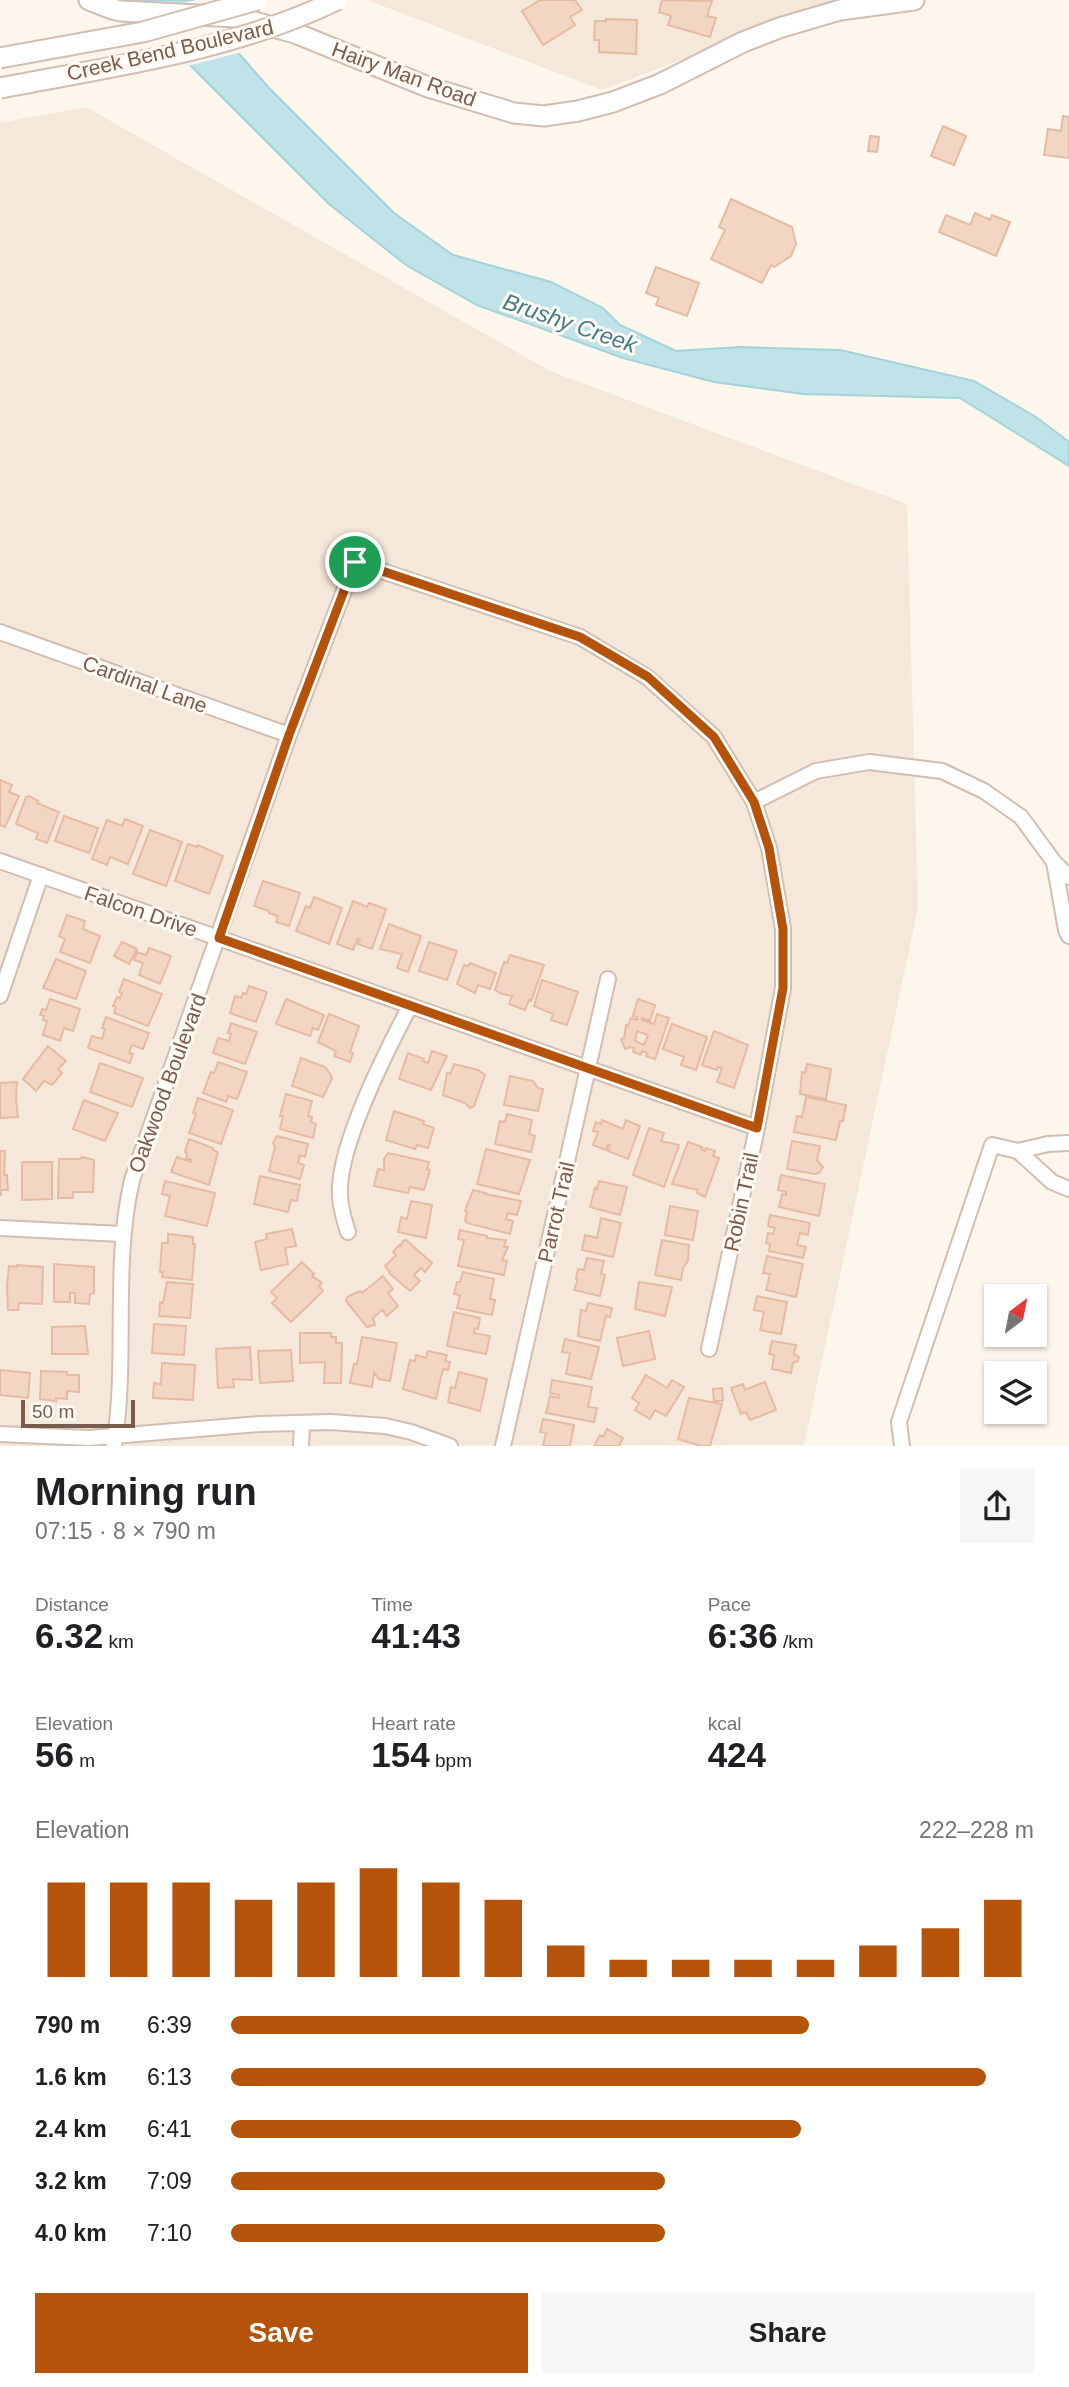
<!DOCTYPE html>
<meta charset="utf-8">
<style>
:root{--surface:#fff;--page:#f6f6f6;--text:#202124;--muted:#757577;--accent:#b45309}
body{margin:0;font-family:Helvetica,sans-serif;background:var(--page);color:var(--text);height:100vh;display:flex;flex-direction:column;font-size:26px;white-space:nowrap}
*{box-sizing:border-box;margin:0}
p{font-size:23px;color:var(--muted)}
.icon{flex:none;width:38px;height:38px;fill:none;stroke:currentColor;stroke-width:2;stroke-linecap:round;stroke-linejoin:round}
.map{position:relative;height:1446px;overflow:hidden}
.side{display:flex;flex-direction:column;background:var(--surface);flex:1}
.side>*{flex:none}
.needle{width:46px;rotate:32deg}
.fabs{position:absolute;left:984px;top:1284px;display:grid;gap:14px}
.fabs a{display:grid;place-items:center;width:63px;height:63px;border-radius:0px;background:var(--surface);box-shadow:0 2px 5px #0004;font-size:35px}
.scale{position:absolute;left:21px;bottom:18px;width:114px;box-sizing:border-box;padding-left:7px;border:4px solid #7a5c4d;border-top:0;font-size:19px;line-height:24px;white-space:nowrap;color:#7a5c4d;-webkit-text-stroke:5px #fffaf3;paint-order:stroke}
.pin{position:absolute;display:grid;place-items:center;width:60px;height:60px;color:#fff;margin:-30px;border:4px solid #fff;border-radius:50%;box-shadow:0 2px 7px #0007}
.round{display:grid;place-items:center;flex:none;width:74px;height:74px;border-radius:0px;background:var(--page)}
.headline{display:flex;align-items:center;justify-content:space-between;height:119px;padding:0 35px}
h1{font-size:38px;font-weight:700;line-height:52px}
.figures{display:grid;grid-template-columns:repeat(3,1fr);gap:10px;height:119px;padding:7px 35px}
.figures div{display:grid;align-content:center}
.figures b{font-size:35px;font-weight:700}
.figures small{font-size:19px;font-weight:400}
.figures p{font-size:19px}
.chart{height:196px;padding:14px 35px}
.chart p{display:flex;justify-content:space-between}
.chart svg{width:100%;height:126px;margin-top:7px;stroke:var(--accent);stroke-width:6}
.button{display:flex;gap:14px;margin-top:auto;padding:14px 35px}
.button a{flex:1;height:80px;border-radius:0px;background:var(--accent);color:#fff;font-size:28px;font-weight:700;line-height:80px;text-align:center}
.button a+a{background:var(--page);color:var(--text)}
ul{padding:0 35px;list-style:none;font-size:23px}
li{display:grid;grid-template-columns:112px 84px 1fr;align-items:center;height:52px}
li i{height:18px;border-radius:9px;background:var(--accent)}
.map>svg:first-child{display:block}
.residential{fill:#f5e8da}
.water{fill:#bfe3e8;stroke:#a5d3da;stroke-width:2}
.pier{fill:#fdf6ec}
.building{fill:#f3d5c3;stroke:#e6bba3;stroke-width:2;fill-rule:evenodd}
.lines{fill:none;stroke-linecap:round;stroke-linejoin:round}
.minor-casing{stroke:#d1beb0;stroke-width:18}
.tertiary-casing{stroke:#d1beb0;stroke-width:23}
.minor{stroke:#fff;stroke-width:14}
.tertiary{stroke:#fff;stroke-width:19}
.tertiary-bridge-casing{stroke:#d1beb0;stroke-width:23;stroke-linecap:butt}
.tertiary-bridge{stroke:#fff;stroke-width:19}
.route-casing{stroke:#fff;stroke-width:14}
.route{stroke:#b45309;stroke-width:9}
.labels{text-anchor:middle;dominant-baseline:central;stroke-width:6;stroke-linejoin:round;paint-order:stroke}
.street-label{font-size:21px;fill:#7a5c4d;stroke:#fffaf3}
.water-label{font-size:23px;font-style:italic;fill:#437c86;stroke:#fffaf3}
</style>
<div class="map">
<svg width="1069" height="1446" viewBox="0 0 1069 1446">
<rect width="100%" height="100%" fill="#fdf6ec"/>
<path class="residential" d="M367,0H837L602,90Z
M86,107L550,371L907,504L918,908L804,1445L0,1446V123Z"/>
<path class="water" d="M136,0H192L269,88L394,213L453,255L551,282L603,308L620,325L676,351L740,347L840,350L974,381L1036,417L1069,442V466L960,398L803,394L714,382L623,358L477,305L406,265L329,204L186,61Z"/>
<path class="pier" d="M197,0L242,52L187,66L142,12Z"/>
<path class="building" d="M540,0H575L582,10L570,17L575,25L543,45L522,11Z
M662,0L712,1L707,16L716,18L710,37L668,25L671,16L659,12Z
M606,19L637,20L636,54L599,52V40H594L595,21H606Z
M1063,116L1069,117V158L1044,155L1048,129L1061,131Z
M943,126L966,136L954,165L931,156Z
M870,136L879,137L877,152L868,151Z
M731,199L792,227L796,244L791,256L774,267L771,265L762,283L711,259L725,230L719,227Z
M975,213L990,220L992,215L1010,222L996,256L939,232L946,215L970,225Z
M656,267L699,283L687,316L656,305L659,298L646,293Z
M0,780L12,785L9,792L19,796L5,827L0,825Z
M29,796L38,801L37,803L59,812L47,843L36,839L38,833L16,824L26,797Z
M64,816L98,828L89,853L55,841Z
M125,819L143,826L128,864L110,857L107,865L92,859L107,820L122,826Z
M150,830L182,842L166,886L133,874Z
M188,844L197,847L198,845L223,856L209,894L175,881Z
M263,881L300,893L289,926L276,922L278,916L269,913V911L254,906Z
M314,897L342,908L329,944L296,931L306,906L310,908Z
M353,901L367,907L369,903L386,909L372,949L358,944L360,939L358,938L353,950L337,944Z
M67,915L85,921L83,929L100,936L90,963L60,952L65,939L59,936Z
M389,924L421,936L408,972L397,968L402,954L380,949Z
M122,942L137,949L129,964L114,956Z
M429,942L457,951L447,980L419,971Z
M149,948L171,956L160,984L139,975L143,963L134,960L137,952L146,955Z
M510,955L544,965L531,1001L529,1000L525,1010L509,1004L512,996L502,994L495,990L504,962L507,963Z
M56,959L86,971L76,999L43,988Z
M470,963L496,973L490,989L478,985L475,993L457,984L464,965L468,966Z
M124,979L162,994L148,1026L114,1013L116,1007L113,1006L117,997L120,998L122,993L119,992Z
M542,980L578,992L567,1025L551,1020L553,1014L534,1006Z
M249,986L267,992L256,1022L230,1013L235,996L241,998L243,993L246,994Z
M50,999L80,1009L73,1031L64,1028L60,1041L43,1035L47,1021L43,1020L44,1016L40,1015L42,1009L46,1010Z
M286,999L324,1015L318,1030L313,1028L310,1036L276,1024Z
M638,999L655,1005L650,1021L642,1018V1020L654,1024L657,1014L669,1018L655,1059L646,1056L647,1053L642,1051L641,1055L633,1052L634,1048L630,1047L625,1049L621,1039L624,1038L626,1025L628,1026L631,1018L637,1020V1017L633,1016ZM637,1031L648,1035L644,1045L635,1041Z
M329,1014L359,1026L350,1052L353,1053L350,1062L334,1056L336,1051L318,1042Z
M106,1017L149,1033L143,1049L132,1045L129,1053L133,1054L130,1063L88,1048L92,1036L102,1039L105,1029L102,1028Z
M231,1023L257,1032L245,1064L213,1053L218,1038L229,1041L231,1034L228,1033Z
M672,1024L707,1037L696,1070L681,1065L684,1057L663,1049Z
M714,1031L748,1045L734,1088L717,1082L722,1068L718,1067L717,1070L702,1065Z
M48,1046L66,1061L58,1069L62,1073L52,1085L44,1081L36,1091L23,1079Z
M432,1051L447,1056L431,1090L399,1079L408,1053L424,1059L423,1061L428,1063Z
M301,1058L325,1067L331,1075L332,1079L323,1097L292,1086Z
M218,1062L247,1072L237,1099L228,1096L226,1102L203,1093L211,1072L214,1073Z
M100,1063L143,1078L132,1107L90,1092Z
M454,1064L478,1070L485,1075L474,1106L470,1108L465,1103L443,1095L447,1073L450,1074Z
M807,1064L831,1069L826,1099L800,1094L802,1072L805,1073Z
M510,1076L533,1081L538,1088L543,1089L538,1111L504,1105Z
M17,1082L16,1100L18,1117L0,1118V1083Z
M286,1094L312,1101L308,1116L312,1117L311,1122L316,1124L313,1138L280,1129L283,1116H280Z
M806,1097L846,1105L843,1121H840L836,1140L794,1132L797,1116L802,1117Z
M198,1098L233,1110L221,1144L189,1133L196,1114L193,1113Z
M84,1100L118,1113L105,1141L73,1129Z
M394,1111L424,1121L423,1124L434,1128L428,1148L417,1145L415,1149L386,1140Z
M507,1114L532,1120L529,1134L535,1136L531,1152L495,1144L500,1121L505,1122Z
M602,1120L623,1129L626,1120L640,1126L628,1159L608,1151L610,1145L608,1144L606,1150L593,1145L598,1132L593,1131L596,1122L601,1124Z
M649,1128L664,1133L661,1141L679,1145L664,1187L633,1175Z
M277,1136L308,1144L305,1157L300,1155L298,1163L304,1165L300,1179L269,1171L275,1147L273,1143Z
M189,1139L213,1148V1150L218,1152L209,1185L171,1172L177,1157L191,1162L192,1160L186,1158L187,1153L185,1152Z
M792,1141L820,1146L817,1160L823,1167L819,1173L815,1174L787,1169Z
M688,1142L702,1147L701,1149L705,1151L706,1148L715,1151L713,1156L719,1158L705,1197L697,1193L698,1190L672,1184Z
M486,1149L530,1160L519,1194L477,1184Z
M0,1151H5L4,1175H7L8,1190H1V1195H0Z
M388,1153L429,1162L427,1169L430,1170L424,1190L410,1187L408,1193L374,1186L378,1169L384,1170V1159Z
M82,1157L94,1160L93,1192H73V1198H58L59,1159H80Z
M22,1162H52V1199L22,1200Z
M781,1175L825,1184L819,1216L779,1207L782,1194L786,1195V1192L778,1190Z
M260,1176L300,1185L297,1201L291,1200L288,1212L254,1204Z
M165,1181L215,1193L207,1226L165,1216L170,1196L162,1194Z
M599,1181L627,1187L620,1215L590,1207L595,1188L597,1189Z
M473,1190L486,1193L485,1194L521,1201L517,1215L508,1213L506,1219L513,1221L510,1234L467,1223L465,1220L467,1212L465,1211Z
M411,1201L432,1205L426,1238L398,1232L401,1217L407,1219Z
M670,1206L698,1211L693,1240L665,1235Z
M770,1215L810,1223L808,1235L800,1233L797,1245L806,1247L803,1258L769,1251L770,1244L766,1243L768,1233L773,1234L775,1228L768,1226Z
M601,1218L621,1223L613,1257L582,1250L585,1235L597,1238Z
M292,1229L296,1246L285,1248L288,1264L261,1270L255,1242L267,1239L266,1234Z
M460,1230L487,1236V1238L506,1240L504,1247H508L502,1260L507,1261L504,1275L458,1266L464,1240L458,1239Z
M168,1234L193,1237V1244H195L192,1280L162,1277L163,1272H160L162,1243H168Z
M406,1240L432,1263L425,1272L421,1268L414,1275L420,1281L410,1291L389,1273L390,1272L385,1266L396,1255L393,1252L399,1245L400,1247L403,1241Z
M662,1240L689,1245L688,1261L683,1268L681,1280L655,1275Z
M767,1256L803,1264L796,1297L766,1290L770,1274L763,1273Z
M587,1258L604,1261L601,1274L605,1275L600,1296L574,1290L578,1279H576L578,1269L584,1270Z
M302,1262L314,1274L312,1276L322,1283L319,1286L323,1291L291,1322L272,1303L277,1298L271,1292Z
M54,1264L94,1267V1293L90,1294L89,1304L75,1303V1293H70V1302H54Z
M17,1265L43,1267L42,1304L19,1303L18,1310H8L7,1286L9,1266L17,1267Z
M463,1272L494,1279L490,1299L495,1300L492,1315L457,1308L460,1295L454,1294L457,1282H460Z
M383,1276L393,1289L388,1293L398,1306L387,1316L382,1310L373,1318L375,1325L367,1327L346,1301L347,1297L360,1291L362,1293Z
M167,1282L193,1284L190,1318L159,1316L160,1302L163,1303Z
M639,1282L672,1287L665,1316L635,1309Z
M757,1296L787,1302L781,1334L760,1330L764,1312L754,1310Z
M588,1303L612,1308L610,1317L606,1316L600,1341L578,1336L581,1310L586,1311Z
M454,1312L480,1318L478,1329L475,1328L474,1333L490,1336L486,1354L447,1346Z
M154,1324L186,1326L184,1355L152,1353Z
M85,1326L88,1354H52V1327Z
M649,1331L655,1359L623,1366L617,1338Z
M300,1333H331V1337H336V1343H342L341,1383H324L325,1362L300,1363Z
M362,1337L397,1343L390,1381L379,1379L374,1373L372,1387L350,1383L354,1364H357Z
M565,1339L599,1347L591,1379L566,1374L570,1353L562,1352Z
M772,1341L796,1345L794,1354L799,1357L798,1361L793,1363L791,1373L772,1369L774,1355L769,1354Z
M250,1347L252,1380L233,1379L234,1387L218,1388L216,1349Z
M291,1350L293,1381L260,1383L258,1351Z
M428,1351L447,1355L445,1361L450,1362L448,1370L443,1369L436,1399L403,1389L410,1360L415,1361L416,1355L426,1358Z
M162,1363L195,1365L193,1400L153,1398L154,1383L161,1384Z
M0,1370L30,1373L28,1398L0,1395Z
M41,1371L67,1372V1375H79V1392L67,1391V1399L56,1398V1401L40,1399Z
M459,1372L487,1379L480,1411L448,1402L451,1387L455,1388Z
M646,1375L667,1388L672,1380L684,1387L666,1416L655,1410L650,1419L635,1410L639,1403L632,1398Z
M552,1380L592,1387L588,1407L597,1408L594,1422L546,1413L550,1396L559,1398V1395L550,1393Z
M765,1382L776,1410L750,1420L746,1412L741,1414L731,1388L743,1384L745,1390Z
M722,1388L723,1401H714L713,1389Z
M689,1398L722,1404L710,1446H701L678,1439Z
M543,1419L574,1425L570,1446H543L546,1433L540,1432Z
M607,1429L623,1438L619,1446H594L600,1435L603,1437Z"/>
<g class="lines">
<g class="minor-casing">
<path id="minor" d="M0,632L289,735
M754,802L816,771L869,762L942,771L984,791L1021,817L1054,862L1069,877
M0,861L757,1128
M1054,862L1066,930L1069,936
M0,996L41,875
M1069,1143L1048,1144L1018,1151L1052,1182L1069,1189
M0,1228L122,1234
M348,1232C344,1219 340,1208 340,1195C337,1147 387,1050 410,1006
M0,1434L89,1438L260,1424L331,1422L385,1426L411,1432L450,1446
M114,1446C128,1358 112,1267 132,1180L289,735L355,562L580,637L647,677L714,737L754,802L769,848L783,929V988L757,1128L709,1349
M301,1446L302,1423
M503,1446L608,979
M902,1446L899,1422L992,1145L1018,1151"/>
</g>
<g class="tertiary-casing">
<path id="tertiary" d="M89,0L112,9L121,11L236,17L295,33L428,87L514,113L544,116L578,111L613,102L660,84L743,42L779,28L840,10L914,0"/>
</g>
<use href="#minor" class="minor"/>
<use href="#tertiary" class="tertiary"/>
<g class="tertiary-bridge-casing">
<path id="tertiary-bridge" d="M0,58L143,32L257,0
M0,88C114,66 232,51 337,0"/>
</g>
<use href="#tertiary-bridge" class="tertiary-bridge"/>
</g>
<g class="lines">
<g class="route-casing">
<path id="route" d="M355,562L580,637L648,677L714,737L754,802L769,848L783,929V988L757,1128L219,938L289,735Z"/>
</g>
<use href="#route" class="route"/>
</g>
<g class="labels">
<g class="street-label">
<text transform="translate(170 50) rotate(-13)">Creek Bend Boulevard</text>
<text transform="translate(404 74) rotate(20)">Hairy Man Road</text>
<text transform="translate(145 684) rotate(20)">Cardinal Lane</text>
<text transform="translate(141 911) rotate(19)">Falcon Drive</text>
<text transform="translate(167 1083) rotate(-70)">Oakwood Boulevard</text>
<text transform="translate(741 1202) rotate(-78)">Robin Trail</text>
<text transform="translate(556 1212) rotate(-77)">Parrot Trail</text>
</g>
<g class="water-label">
<text transform="translate(570 323) rotate(19)">Brushy Creek</text>
</g>
</g>
</svg>
<div class="fabs">
<a><svg class="needle" viewBox="-14 -14 28 28"><path d="M0-13l5 13h-10z" fill="#e53935"/><path d="M0 13l5-13h-10z" fill="#757577"/></svg></a>
<a><svg class="icon" aria-label="layers" viewBox="0 0 24 24"><path d="M12 4l9 5-9 5-9-5zM3 14l9 5 9-5"/></svg></a>
</div>
<div class="scale">50 m</div>
<div class="pin" style="left:355px;top:562px;background:#1e9e55"><svg class="icon" aria-label="arrive" viewBox="0 0 24 24"><path d="M6 21V4h12l-3 4 3 4H6"/></svg></div>
</div>
<section class="side">
<div class="headline"><div><h1>Morning run</h1><p>07:15 · 8 × 790 m</p></div><a class="round"><svg class="icon" aria-label="share" viewBox="0 0 24 24"><path d="M12 15V3M7 8l5-5 5 5M5 13v7h14v-7"/></svg></a></div>
<div class="figures">
<div><p>Distance</p><b>6.32<small> km</small></b></div>
<div><p>Time</p><b>41:43</b></div>
<div><p>Pace</p><b>6:36<small> /km</small></b></div>
</div>
<div class="figures">
<div><p>Elevation</p><b>56<small> m</small></b></div>
<div><p>Heart rate</p><b>154<small> bpm</small></b></div>
<div><p>kcal</p><b>424</b></div>
</div>
<div class="chart"><p><span>Elevation</span>222–228 m</p>
<svg viewBox="0 0 160 44" preserveAspectRatio="none"><path d="M5 44V11M15 44V11M25 44V11M35 44V17M45 44V11M55 44V6M65 44V11M75 44V17M85 44V33M95 44V38M105 44V38M115 44V38M125 44V38M135 44V33M145 44V27M155 44V17"/></svg>
</div>
<ul>
<li><b>790 m</b>6:39<i style="width:72%"></i></li>
<li><b>1.6 km</b>6:13<i style="width:94%"></i></li>
<li><b>2.4 km</b>6:41<i style="width:71%"></i></li>
<li><b>3.2 km</b>7:09<i style="width:54%"></i></li>
<li><b>4.0 km</b>7:10<i style="width:54%"></i></li>
</ul>
<div class="button"><a>Save</a><a>Share</a></div>
</section>
